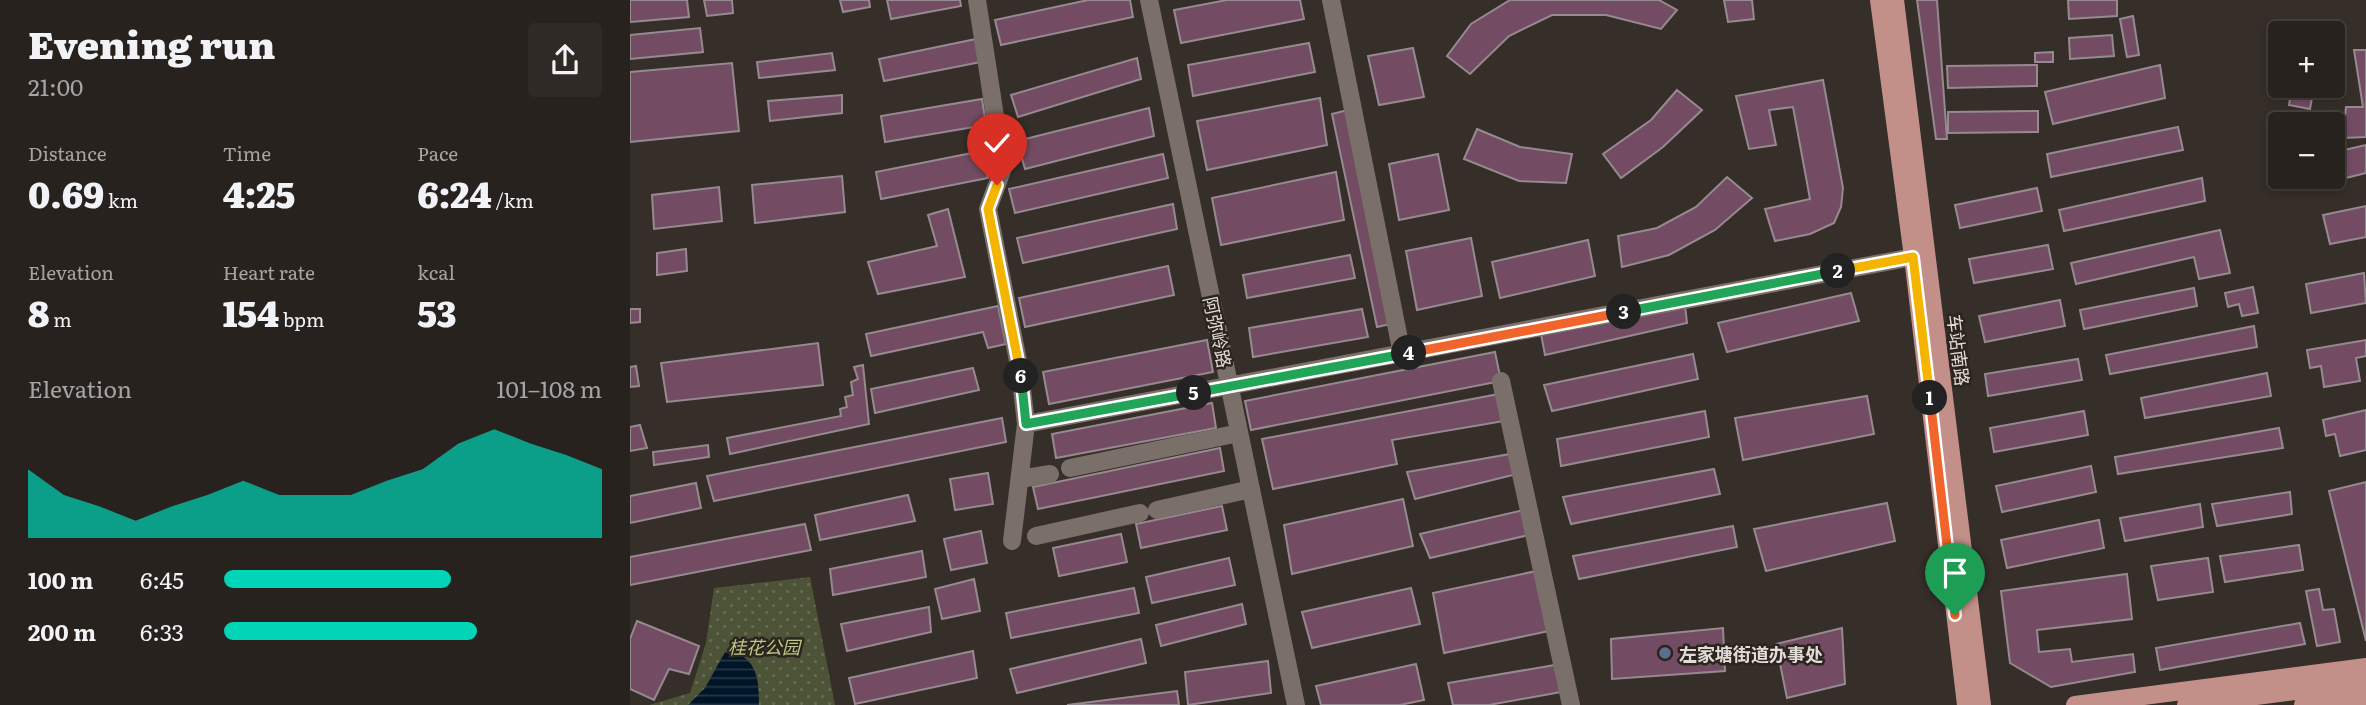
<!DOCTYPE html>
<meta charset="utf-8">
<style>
:root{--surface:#28221e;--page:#302a27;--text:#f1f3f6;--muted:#a5a4a4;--line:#443f3c;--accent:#00d5b7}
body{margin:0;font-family:Literata,"Noto Sans SC",serif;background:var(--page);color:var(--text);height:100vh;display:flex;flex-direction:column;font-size:26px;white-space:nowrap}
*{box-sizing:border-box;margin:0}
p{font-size:23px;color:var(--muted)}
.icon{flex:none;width:38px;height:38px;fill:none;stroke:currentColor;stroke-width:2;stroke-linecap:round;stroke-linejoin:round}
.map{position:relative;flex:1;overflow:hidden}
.details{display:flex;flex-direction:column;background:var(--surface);width:630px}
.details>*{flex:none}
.tools{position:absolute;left:1638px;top:21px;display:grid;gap:14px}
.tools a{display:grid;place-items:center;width:77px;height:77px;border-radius:7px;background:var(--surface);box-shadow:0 4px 10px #0003,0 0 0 2px var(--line);font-size:35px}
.pin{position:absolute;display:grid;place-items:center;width:60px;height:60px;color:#fff;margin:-72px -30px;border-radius:50% 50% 50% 0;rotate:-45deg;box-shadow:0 0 7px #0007}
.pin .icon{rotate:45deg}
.km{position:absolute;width:35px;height:35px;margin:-18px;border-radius:50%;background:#222;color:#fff;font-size:19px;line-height:35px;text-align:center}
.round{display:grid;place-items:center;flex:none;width:74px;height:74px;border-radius:7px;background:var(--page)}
.headline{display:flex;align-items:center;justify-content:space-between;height:119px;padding:0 28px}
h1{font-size:38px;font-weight:800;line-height:52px}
.metrics{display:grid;grid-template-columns:repeat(3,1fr);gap:10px;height:119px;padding:7px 28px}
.metrics div{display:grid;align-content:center}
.metrics b{font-size:35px;font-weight:800}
.metrics small{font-size:19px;font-weight:400}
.metrics p{font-size:19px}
.chart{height:196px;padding:14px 28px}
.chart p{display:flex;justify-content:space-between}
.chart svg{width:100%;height:126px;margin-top:7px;fill:var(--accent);opacity:.7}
ul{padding:0 28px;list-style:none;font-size:23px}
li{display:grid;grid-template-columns:112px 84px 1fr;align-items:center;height:52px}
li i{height:18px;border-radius:9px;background:var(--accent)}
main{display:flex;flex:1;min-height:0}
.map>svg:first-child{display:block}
.park{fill:url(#park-dots)}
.water{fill:url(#water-rules)}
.building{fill:#734c63;stroke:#958a90;stroke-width:2}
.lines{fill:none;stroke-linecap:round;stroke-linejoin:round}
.street{stroke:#7a7069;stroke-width:18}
.primary{stroke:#c38f89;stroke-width:18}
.split-1-casing{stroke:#fff;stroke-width:14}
.split-2-casing{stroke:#fff;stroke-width:14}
.split-3-casing{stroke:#fff;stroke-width:14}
.split-4-casing{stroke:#fff;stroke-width:14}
.split-5-casing{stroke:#fff;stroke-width:14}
.split-6-casing{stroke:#fff;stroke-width:14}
.split-7-casing{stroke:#fff;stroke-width:14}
.split-1{stroke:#f0652b;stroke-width:9}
.split-2{stroke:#f5b400;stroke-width:9}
.split-3{stroke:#22a559;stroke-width:9}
.split-4{stroke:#f0652b;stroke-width:9}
.split-5{stroke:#22a559;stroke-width:9}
.split-6{stroke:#22a559;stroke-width:9}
.split-7{stroke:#f5b400;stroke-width:9}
.service-dot{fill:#5c6f8a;stroke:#2c241e;stroke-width:2.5}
.labels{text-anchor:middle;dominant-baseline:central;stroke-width:5;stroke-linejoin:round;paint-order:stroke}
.street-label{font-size:18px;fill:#e2dcd8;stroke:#2c241e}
.park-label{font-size:18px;font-style:italic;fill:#bac985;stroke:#2c241e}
.poi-label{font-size:18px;font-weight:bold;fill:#e2dcd8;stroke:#2c241e;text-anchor:start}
</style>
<main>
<section class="details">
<div class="headline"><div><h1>Evening run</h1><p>21:00</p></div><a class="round"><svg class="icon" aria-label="share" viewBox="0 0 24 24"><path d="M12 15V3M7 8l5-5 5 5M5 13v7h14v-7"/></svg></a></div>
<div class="metrics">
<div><p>Distance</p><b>0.69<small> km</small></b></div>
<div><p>Time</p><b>4:25</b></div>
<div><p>Pace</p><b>6:24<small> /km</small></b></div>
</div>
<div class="metrics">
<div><p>Elevation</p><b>8<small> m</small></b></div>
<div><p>Heart rate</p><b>154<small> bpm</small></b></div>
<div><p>kcal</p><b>53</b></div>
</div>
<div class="chart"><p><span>Elevation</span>101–108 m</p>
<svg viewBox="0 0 160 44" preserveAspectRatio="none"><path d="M0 44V20L10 29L20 33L30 38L40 33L50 29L60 24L70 29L80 29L90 29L100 24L110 20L120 11L130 6L140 11L150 15L160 20V44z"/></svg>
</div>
<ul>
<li><b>100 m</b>6:45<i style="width:60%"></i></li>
<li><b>200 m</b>6:33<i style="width:67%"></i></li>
</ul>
</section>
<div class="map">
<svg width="1736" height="705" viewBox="0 0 1736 705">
<defs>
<pattern id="park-dots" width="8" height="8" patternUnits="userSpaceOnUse" patternTransform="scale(1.75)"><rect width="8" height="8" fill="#4d5336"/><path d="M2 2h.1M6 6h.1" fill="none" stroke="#666b52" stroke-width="1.8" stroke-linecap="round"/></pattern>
<pattern id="water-rules" width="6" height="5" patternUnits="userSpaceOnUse" patternTransform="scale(1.75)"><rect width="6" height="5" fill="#011529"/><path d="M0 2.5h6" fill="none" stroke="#263647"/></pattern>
</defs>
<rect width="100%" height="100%" fill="#362e28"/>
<path class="park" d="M180,577L205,705H19L60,693L76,643L84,588Z"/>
<path class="water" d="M95,652C127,654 129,678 129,705H58L75,688Z"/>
<path class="building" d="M0,0H57L59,17L0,22Z
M74,0H102L103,13L77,16Z
M210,0H239L240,7L213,12Z
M257,0H330L331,6L261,19Z
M458,0H500L503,17L371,45L365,20Z
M597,0H670L674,19L551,43L544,10Z
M880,0H1029L1047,10L1031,29L976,15H922L879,36L840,74L817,56L841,24Z
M1094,0H1122L1124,19L1098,22Z
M1287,0H1307L1317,139H1306Z
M1438,0H1487V16L1439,19Z
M1503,16L1509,55L1497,57L1490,19Z
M70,28L73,52L0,59V35Z
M1482,35L1484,56L1440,59L1439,38Z
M346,39L351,62L254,81L249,59Z
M679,43L685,72L563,96L558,65Z
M783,48L794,97L749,105L738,56Z
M1724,50H1736V137L1713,138L1716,107H1733Z
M1423,52V62H1405V53Z
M202,53L205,70L129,78L127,62Z
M507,58L511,79L388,117L381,95Z
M102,63L109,131L0,142V72Z
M1407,65V86L1318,88L1317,66Z
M1530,65L1535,98L1423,124L1415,92Z
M1193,80L1213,188L1211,207L1204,223L1180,234L1145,241L1135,209L1180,199L1163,107L1139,110L1146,145L1119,149L1106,96Z
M1662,86H1684L1680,109L1659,105Z
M1047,90L1072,110L1033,147L991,178L973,154L1021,120Z
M212,95V113L140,121L138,101Z
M690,98L697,145L577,170L567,121Z
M352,99L356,125L255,142L251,116Z
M519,108L524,136L395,169L387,141Z
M718,110L765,323L747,327L702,114Z
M1408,111V132L1318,133V112Z
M1548,127L1553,150L1421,177L1417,154Z
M847,129L890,147L942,154L936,183L889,181L834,159Z
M1736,145V173L1716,178L1710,151Z
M352,151L358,178L251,199L246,172Z
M533,154L538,178L385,213L379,189Z
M808,154L819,210L769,220L759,164Z
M706,172L714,220L591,245L582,198Z
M212,176L215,212L125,223L122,185Z
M1097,177L1122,198L1085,230L1039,255L992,267L988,236L1027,228L1066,207Z
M1572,178L1575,201L1434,231L1429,210Z
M89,187L92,221L24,229L22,195Z
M1407,188L1412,211L1330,228L1325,205Z
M543,204L547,229L393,263L387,238Z
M1736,206V237L1700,244L1693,215Z
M318,209L335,277L248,294L238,262L307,246L298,215Z
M1590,230L1600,273L1569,279L1564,257L1446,284L1441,263Z
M841,238L852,296L787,310L776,251Z
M958,240L965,276L870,298L862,262Z
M1418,245L1423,269L1344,283L1339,259Z
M56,249L57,271L27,275V253Z
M720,255L725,278L617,298L613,275Z
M538,266L544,295L395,327L389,298Z
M1734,273L1736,303L1681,313L1676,284Z
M1623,287L1628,313L1612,316L1609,304L1598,307L1595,293Z
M1564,288L1567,306L1454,329L1450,310Z
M1221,293L1229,321L1097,352L1088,323Z
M1430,300L1435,326L1355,342L1349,316Z
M1055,305L1057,323L915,355L911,334Z
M368,306L376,344L358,348L353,332L241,356L236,334Z
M0,309H10V322L0,323Z
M732,309L738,337L623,357L619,328Z
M1624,326L1627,347L1480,374L1476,355Z
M577,340L583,372L419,404L413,372Z
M1736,340V356L1726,358L1730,381L1694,387L1691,366L1680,368L1677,350Z
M188,343L193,385L37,402L31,363Z
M865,352L871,381L621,430L615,401Z
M1063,354L1068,379L922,411L914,385Z
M1448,359L1452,380L1358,396L1355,374Z
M233,365L239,424L100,454L97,438L211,416L210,409L217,407L215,397L223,395L221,382L228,379L224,367Z
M6,366L9,386L0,387V367Z
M343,368L349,390L245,413L241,389Z
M1637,373L1641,396L1515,418L1511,398Z
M874,393L880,420L762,440L767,464L643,489L632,439Z
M1237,396L1244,434L1113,460L1105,418Z
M582,403L586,428L426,458L422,434Z
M1736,410V450L1710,456L1705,434L1696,436L1693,420Z
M1075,411L1079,437L931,466L927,439Z
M1454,411L1458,435L1364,452L1360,428Z
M372,418L376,442L84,501L77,476Z
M10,425L17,448L0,451V427Z
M1649,428L1653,448L1488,474L1485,457Z
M78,445L79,457L24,465L23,452Z
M590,448L594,471L408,509L403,487Z
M886,453L891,473L785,499L777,472Z
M1461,466L1466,492L1372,512L1366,486Z
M1084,469L1090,494L941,524L933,497Z
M358,473L363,504L325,510L320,479Z
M1736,482V641L1699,491Z
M66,483L71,508L0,523V496Z
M1660,492L1662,514L1587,526L1582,504Z
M278,495L285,521L190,540L185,515Z
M773,499L783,546L662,574L654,525Z
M1257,503L1265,541L1136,571L1124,529Z
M1570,504L1573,527L1495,541L1490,518Z
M592,506L597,530L511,548L506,524Z
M898,509L903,534L800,558L790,534Z
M1469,520L1474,548L1377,568L1371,540Z
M175,524L181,550L0,585V557Z
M1103,526L1107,547L949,579L943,556Z
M351,531L357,563L321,570L314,539Z
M491,534L497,562L429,576L423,548Z
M1669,545L1673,570L1595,582L1590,556Z
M292,551L296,577L203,595L200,569Z
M599,558L605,585L522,603L516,577Z
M1578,558L1583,592L1528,600L1521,566Z
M911,570L924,630L814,653L803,593Z
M1497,574L1502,619L1407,630L1409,652L1440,649L1442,662L1503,654L1505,672L1421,687L1380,663L1371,591Z
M344,579L350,611L312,619L305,589Z
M504,588L509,613L381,638L376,613Z
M781,588L790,624L682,648L672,612Z
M1689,589L1693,610L1704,609L1710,642L1687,646L1676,591Z
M612,604L616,624L531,646L526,625Z
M299,607L301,632L217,651L211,624Z
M7,621L69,646L59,674L39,669L24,700L0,689V639Z
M1670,623L1675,644L1530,670L1526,648Z
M1093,628L1095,671L982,679L981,639Z
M1212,628L1215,684L1157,698L1146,644Z
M511,639L516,663L387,693L380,669Z
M343,651L347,678L225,704L219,678Z
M638,661L641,693L558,705L555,672Z
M786,664L794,700L770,705H691L686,686Z
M931,664L937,691L859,705H823L818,683Z
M547,691L549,705H437Z"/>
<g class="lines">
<path class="street" d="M347,0L373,168L358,209L390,371L396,424L382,541
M519,0L666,705
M701,0L772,354
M871,381L941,705
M396,424L1283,257
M440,468L609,433
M390,479L420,474
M527,510L621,489
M406,536L510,513"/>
<path class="primary" d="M1249,0L1283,257L1336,705
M1265,0L1352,705
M1445,705L1736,667
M1556,705L1736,682
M1673,705L1736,696"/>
</g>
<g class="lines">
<g class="split-1-casing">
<path id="split-1" d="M1300,398L1325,615"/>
</g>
<g class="split-2-casing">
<path id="split-2" d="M1208,271L1283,257L1300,398"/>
</g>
<g class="split-3-casing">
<path id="split-3" d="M994,312L1208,271"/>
</g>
<g class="split-4-casing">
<path id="split-4" d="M779,353L994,312"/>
</g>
<g class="split-5-casing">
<path id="split-5" d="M564,393L779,353"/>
</g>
<g class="split-6-casing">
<path id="split-6" d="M391,376L396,424L564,393"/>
</g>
<g class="split-7-casing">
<path id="split-7" d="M367,185L358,209L391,376"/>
</g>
<use href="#split-1" class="split-1"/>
<use href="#split-2" class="split-2"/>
<use href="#split-3" class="split-3"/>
<use href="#split-4" class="split-4"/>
<use href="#split-5" class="split-5"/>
<use href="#split-6" class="split-6"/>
<use href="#split-7" class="split-7"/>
</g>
<circle class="service-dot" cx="1035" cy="653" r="7"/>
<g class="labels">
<g class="street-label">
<text transform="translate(588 332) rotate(78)">阿弥岭路</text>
<text transform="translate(1329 350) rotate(83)">车站南路</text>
</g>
<g class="park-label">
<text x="134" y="646">桂花公园</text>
</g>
<g class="poi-label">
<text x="1049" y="653">左家塘街道办事处</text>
</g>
</g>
</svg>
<div class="tools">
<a>+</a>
<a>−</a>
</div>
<div class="pin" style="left:1325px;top:615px;background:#1e9e55"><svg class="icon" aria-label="arrive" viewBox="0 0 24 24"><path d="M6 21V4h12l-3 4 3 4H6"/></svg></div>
<div class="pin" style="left:367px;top:185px;background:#d93025"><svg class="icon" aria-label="check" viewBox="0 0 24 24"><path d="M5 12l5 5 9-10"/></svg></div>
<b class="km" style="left:1300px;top:398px">1</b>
<b class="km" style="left:1208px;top:271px">2</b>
<b class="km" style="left:994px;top:312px">3</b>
<b class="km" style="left:779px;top:353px">4</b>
<b class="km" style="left:564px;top:393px">5</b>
<b class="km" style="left:391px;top:376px">6</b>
</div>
</main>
